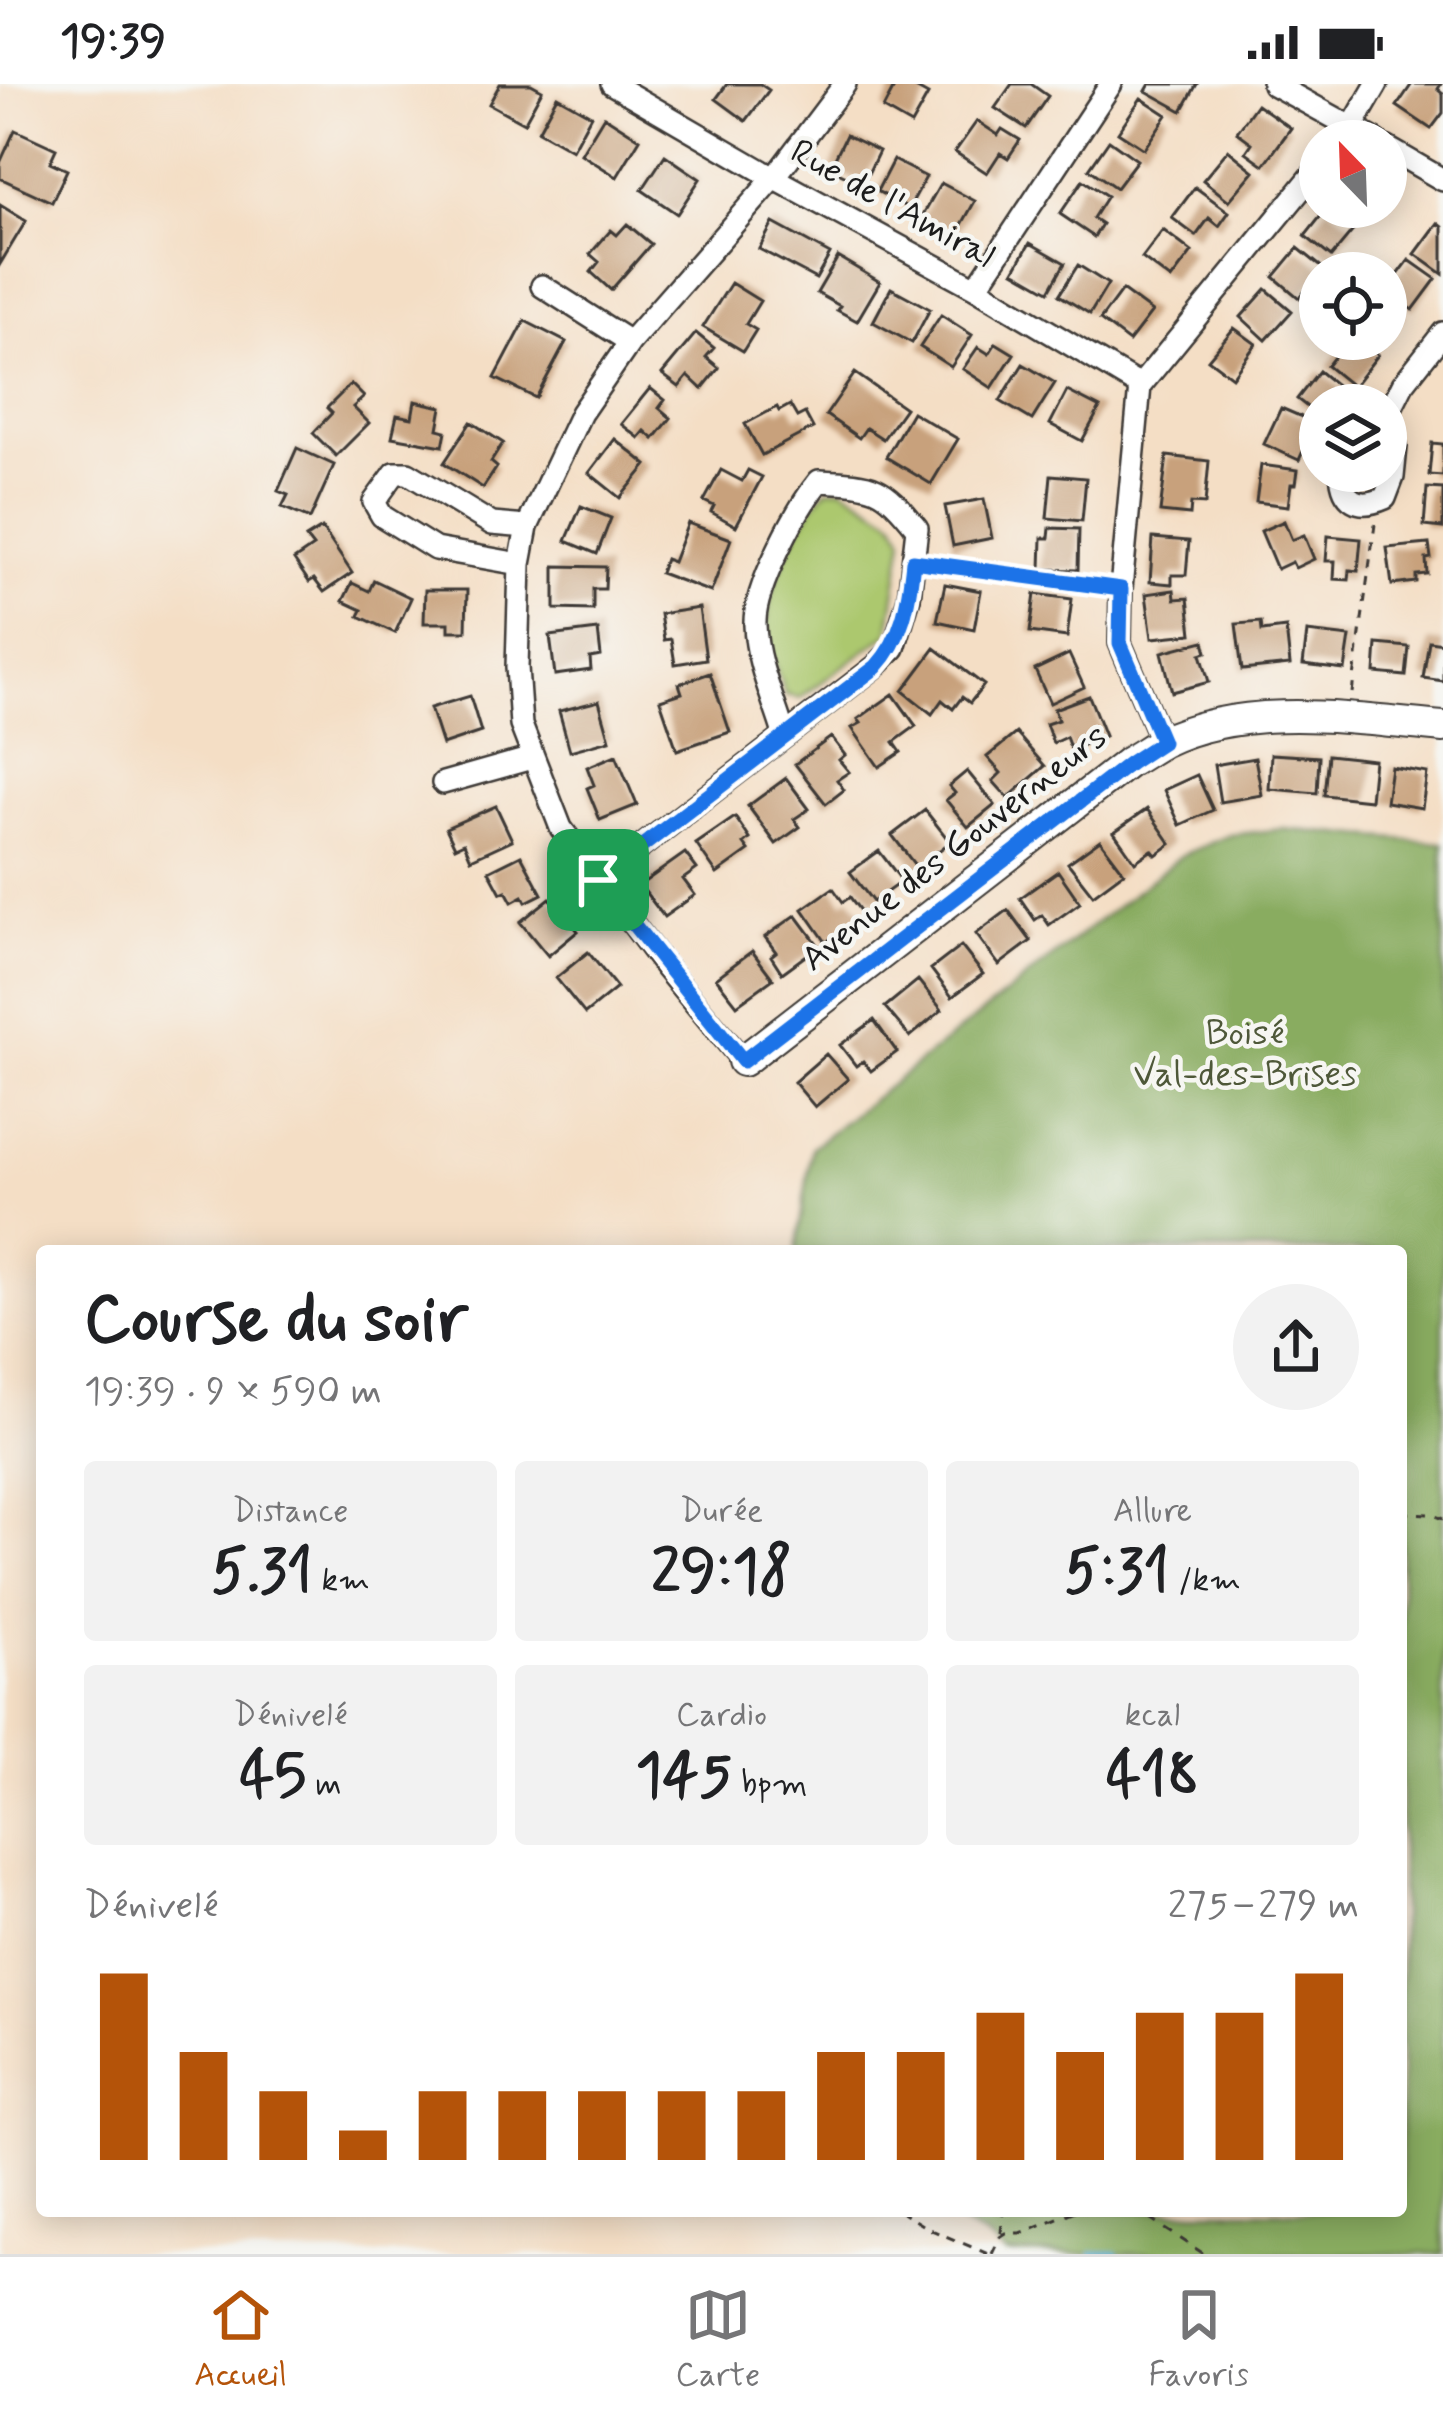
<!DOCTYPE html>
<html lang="fr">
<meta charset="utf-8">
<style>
:root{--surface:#fff;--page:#f2f2f2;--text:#202124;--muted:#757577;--line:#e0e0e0;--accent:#b45309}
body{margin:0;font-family:Mynerve,sans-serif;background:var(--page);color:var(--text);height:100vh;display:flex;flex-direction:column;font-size:45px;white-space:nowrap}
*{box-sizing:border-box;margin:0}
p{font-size:39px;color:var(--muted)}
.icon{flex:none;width:66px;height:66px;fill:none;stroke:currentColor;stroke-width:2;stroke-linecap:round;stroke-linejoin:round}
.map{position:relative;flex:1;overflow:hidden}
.side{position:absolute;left:36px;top:1161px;width:1371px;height:972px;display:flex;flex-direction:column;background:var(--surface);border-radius:12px;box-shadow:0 6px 30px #0003}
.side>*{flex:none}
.needle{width:78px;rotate:337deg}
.tools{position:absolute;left:1299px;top:36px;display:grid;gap:24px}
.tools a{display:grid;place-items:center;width:108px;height:108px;border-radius:50%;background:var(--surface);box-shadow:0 6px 30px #0003;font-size:60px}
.pin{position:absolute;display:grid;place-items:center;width:102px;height:102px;color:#fff;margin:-51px;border-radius:24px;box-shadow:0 6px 18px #0006}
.round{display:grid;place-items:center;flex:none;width:126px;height:126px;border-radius:63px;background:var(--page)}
.overview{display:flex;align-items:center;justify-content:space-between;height:204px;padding:0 48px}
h1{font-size:66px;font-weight:700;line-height:90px}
.metrics{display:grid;grid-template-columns:repeat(3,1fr);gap:18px;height:204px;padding:12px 48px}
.metrics div{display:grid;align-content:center;border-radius:12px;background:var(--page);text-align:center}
.metrics b{font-size:60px;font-weight:700}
.metrics small{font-size:33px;font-weight:400}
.metrics p{font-size:33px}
.chart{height:336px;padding:24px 48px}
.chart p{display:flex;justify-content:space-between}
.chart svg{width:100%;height:216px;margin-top:12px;stroke:var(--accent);stroke-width:6}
.status{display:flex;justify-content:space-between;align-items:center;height:84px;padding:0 60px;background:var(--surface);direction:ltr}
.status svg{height:33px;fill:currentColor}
.tab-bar{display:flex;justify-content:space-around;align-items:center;height:168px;border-top:3px solid var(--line);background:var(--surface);font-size:33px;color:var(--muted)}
.tab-bar a{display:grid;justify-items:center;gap:6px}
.tab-bar .active{color:var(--accent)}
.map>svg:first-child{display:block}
.green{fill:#acc86e;stroke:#647245;stroke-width:3}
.forest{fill:#89ac61;stroke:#52643e;stroke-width:3}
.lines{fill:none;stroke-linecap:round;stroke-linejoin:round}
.stream{stroke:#52a7ce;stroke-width:6}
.building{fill:#c8a17c}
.street-casing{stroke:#3c3935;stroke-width:26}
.secondary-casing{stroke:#3c3935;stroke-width:34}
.path{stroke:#3c3935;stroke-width:3;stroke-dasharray:9 9;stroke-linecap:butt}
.street{stroke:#fff;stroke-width:21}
.secondary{stroke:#fff;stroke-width:30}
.route-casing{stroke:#fff;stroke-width:24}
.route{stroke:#1a73e8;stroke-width:15}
.labels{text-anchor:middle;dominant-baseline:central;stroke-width:9;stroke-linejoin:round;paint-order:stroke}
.street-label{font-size:36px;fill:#1c1c1c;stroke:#f6f6f2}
.park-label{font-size:36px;fill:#4e5839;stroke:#f6f6f2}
</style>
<div class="status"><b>19:39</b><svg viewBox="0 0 49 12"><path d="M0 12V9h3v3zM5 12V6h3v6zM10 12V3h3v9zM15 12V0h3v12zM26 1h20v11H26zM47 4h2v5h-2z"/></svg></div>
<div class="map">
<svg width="1443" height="2170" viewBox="0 0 1443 2170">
<rect width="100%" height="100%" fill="#f6f6f2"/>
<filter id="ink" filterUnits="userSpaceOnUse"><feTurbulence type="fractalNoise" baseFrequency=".00833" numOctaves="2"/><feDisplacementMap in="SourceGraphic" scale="24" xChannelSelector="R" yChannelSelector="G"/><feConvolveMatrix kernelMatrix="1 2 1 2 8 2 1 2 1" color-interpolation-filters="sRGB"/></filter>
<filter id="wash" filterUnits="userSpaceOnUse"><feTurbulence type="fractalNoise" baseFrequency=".004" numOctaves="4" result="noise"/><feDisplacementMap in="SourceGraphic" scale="48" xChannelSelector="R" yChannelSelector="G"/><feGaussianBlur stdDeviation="2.7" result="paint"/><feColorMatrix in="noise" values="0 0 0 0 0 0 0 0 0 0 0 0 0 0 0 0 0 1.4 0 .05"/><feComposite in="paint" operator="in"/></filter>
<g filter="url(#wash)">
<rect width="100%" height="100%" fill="#f4dec5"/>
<path class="green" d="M842,403L894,436L904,454L889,549L800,614L785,611C780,593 770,573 768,555C762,511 799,437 827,405Z"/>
<path class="forest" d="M1283,745L1443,759V2170H1005L988,2155L939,2127H1401V1167H796L812,1063L1182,771L1230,751Z"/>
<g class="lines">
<path class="stream" d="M1094,2170H1116"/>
</g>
<g id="blocks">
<path class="building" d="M500,0H531L542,6L524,39L489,20Z
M727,0H760L769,6L746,37L716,15Z
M896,0H908L928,11L911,41L883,25Z
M1012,0H1031L1048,12L1026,44L995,24Z
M1150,0H1197L1182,27L1146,7Z
M1412,0H1441L1438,5L1443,9V29L1431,45L1397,22Z
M557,12L591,31L572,66L538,47Z
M1141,14L1167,31L1144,65L1118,48Z
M1257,20L1291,44L1264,81L1246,68L1252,59L1237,48Z
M604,32L640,55L617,93L581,70Z
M977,37L998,51L1002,45L1020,56L1008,74L1000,69L987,89L955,68Z
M15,46L56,65L50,78L67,86L52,118L0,94V79Z
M846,51L879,67L863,100L830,84Z
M1109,56L1137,76L1116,104L1089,85Z
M1228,66L1254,87L1229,117L1203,96Z
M665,71L700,95L677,130L642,106Z
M893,76L926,93L909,124L877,107Z
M1083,96L1107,112L1093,134L1102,140L1094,153L1060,130Z
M941,99L975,117L955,153L921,134Z
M1195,103L1229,128L1219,142L1209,134L1196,152L1172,134Z
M0,121L26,137L0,180Z
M1328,123L1356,143L1331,173L1305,152Z
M773,139L830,170L816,195L759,165Z
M1438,139L1443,143V190L1415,170Z
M627,140L651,160L611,206L591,188L599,178L590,170L611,146L617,151Z
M1163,146L1192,168L1171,196L1142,174Z
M1030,159L1065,179L1049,207L1014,187Z
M1298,164L1324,185L1299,214L1274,193Z
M838,173L880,198L857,237L837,226L840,222L817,209Z
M1409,176L1436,195L1413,226L1386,207Z
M1078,181L1108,200L1090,230L1059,211Z
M731,199L760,217L746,240L756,246L743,267L703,243Z
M891,204L930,225L912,259L873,238Z
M1266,205L1292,227L1266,256L1241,233Z
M1122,206L1152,228L1129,258L1100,236Z
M1386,217L1405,232L1386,255Z
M941,231L972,251L951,283L920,263Z
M525,237L566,258L536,314L495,294Z
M1234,244L1256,260L1232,293L1208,275Z
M696,249L714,264L706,273L719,284L702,305L688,292L679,303L662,290Z
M1348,255H1357L1378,271L1353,303L1327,282Z
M996,259L1014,270L992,304L963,285L978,263L989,270Z
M1023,280L1055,299L1032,336L1000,317Z
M1319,287L1346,309L1336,321H1320V333L1297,315Z
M855,289L905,324L883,355L866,344L859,354L826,331Z
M351,300L364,313L353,323L369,339L336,372L313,349L332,329L327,324Z
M650,304L665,316L659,324L671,334L654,355L645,347L639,354L621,340Z
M1067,307L1100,324L1082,357L1050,340Z
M415,317L442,323L438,345L446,347L443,362L392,353L397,331L412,334Z
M790,321L797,333L805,329L813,344L762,371L745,340L777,323L779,327Z
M1281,324L1316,339L1299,376L1264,360Z
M912,328L958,355L931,400L886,373Z
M471,338L503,359L491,378L497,383L483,404L444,379Z
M615,355L647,381L620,414L589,389Z
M1432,359L1443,360V392L1429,391Z
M297,364L334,381L310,435L282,423L288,411L278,407Z
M1167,372L1209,377L1205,420L1191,419L1190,431L1160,428Z
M1261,381L1298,386L1296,400H1291L1288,422L1256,418Z
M721,386L742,397L748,386L762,393L736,442L711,428L714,422L704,417Z
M1051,391L1086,394L1082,437L1047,434Z
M1427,404L1443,405V444L1424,442Z
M984,415L992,454L953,462L945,422Z
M581,422L611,434L597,470L566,457Z
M1284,437L1292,456L1304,451L1314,475L1295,484L1292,478L1277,485L1261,447Z
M688,439L731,455L711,508L660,489L665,475L673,478Z
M322,444L352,489L324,508L314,495L309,498L294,476L313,463L306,454Z
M1050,444L1079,445L1078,486L1041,485L1042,454H1049Z
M1328,452L1361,455L1358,487L1350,486L1349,496L1334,495L1335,477H1326Z
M1153,454L1189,457L1186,491H1172V500L1150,498Z
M1429,460L1431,474L1426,475L1427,490L1416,491V498L1392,501L1387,464Z
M555,482L606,483L605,505H593V526L555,525Z
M374,496L411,514L395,549L359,532L362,526L343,517L352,499L369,507Z
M945,500L981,507L974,545L937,537Z
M425,506H467L466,547H449V539H424Z
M1174,506L1175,515L1188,514L1192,550L1152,554L1146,510Z
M1035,510L1072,515L1067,553L1030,548Z
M699,524L706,575L675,580L671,555L664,556L660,530Z
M1261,538L1262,547L1286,544L1290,581L1242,586L1236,540Z
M598,546L601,572L590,574L591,586L555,591L550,552Z
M1307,548L1350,553L1345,586L1303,581Z
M1204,557L1207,568L1201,570L1209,598L1172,608L1162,568Z
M1429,557L1443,559V597L1423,594Z
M1377,560L1409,563L1406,592L1375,589Z
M935,564L984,601L970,619L962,613L953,625L942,616L932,630L903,607Z
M1069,570L1084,603L1050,619L1035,586Z
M710,589L730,648L677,666L660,616L682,609L679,600Z
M893,610L916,642L894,658L901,668L879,683L852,644L861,639L858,635Z
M470,612L481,648L442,661L430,624Z
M1089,612L1105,652L1071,666L1066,653L1053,659L1046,640L1058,636L1054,625Z
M599,617L610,656L570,667L559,627Z
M1016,649L1045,682L1008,714L993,697L1001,689L987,673Z
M831,653L845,671L839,676L849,688L837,696L844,706L826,720L795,680Z
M1271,670L1319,673L1317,709L1269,705Z
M616,671L637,721L600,736L587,704L594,701L587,683Z
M1328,671L1374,676L1370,716L1324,711Z
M1255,674L1262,711L1220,718L1214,681Z
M1391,683L1427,689L1422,724L1386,718Z
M967,687L995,721L968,743L946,716L955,709L949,702Z
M1197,691L1213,726L1180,741L1164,706Z
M786,694L809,725L794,735L800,743L776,760L748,722Z
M496,722L512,756L471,775L464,759L455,763L446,744Z
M1147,725L1171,760L1156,771L1152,766L1135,778L1114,748Z
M925,726L950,758L917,784L892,751Z
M735,733L750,755L744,760L749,767L717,790L696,760Z
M1100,756L1124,788L1093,811L1068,779Z
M879,767L902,797L873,818L850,788Z
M685,769L697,785L683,795L695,811L664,833L640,801Z
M521,771L542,810L526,818L523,812L512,818L506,807L501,809L489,787Z
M1058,787L1080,819L1049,841L1042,831L1035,836L1020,814Z
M833,804L843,818L850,813L864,832L826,858L803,825Z
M550,814L578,847L548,872L520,838Z
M1008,826L1031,857L999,881L976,850Z
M796,831L819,862L782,889L771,872L776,868L765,853Z
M961,862L983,890L952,913L931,885Z
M752,867L773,895L737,921L716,894Z
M588,868L617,904L585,930L556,894Z
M918,896L942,926L910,953L885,923Z
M874,936L897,968L871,987L863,977L856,982L840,961Z
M826,970L848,995L815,1023L794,998Z"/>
</g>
</g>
<g filter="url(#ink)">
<use href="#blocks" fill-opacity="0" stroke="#3c3935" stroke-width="3"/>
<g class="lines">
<g class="street-casing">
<path id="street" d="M612,0L774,94L976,204L1140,302
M1273,0L1377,57
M1341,57L1352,43L1377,0
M1386,63L1443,96
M542,202L630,258
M976,204L1111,0
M1386,334L1403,300L1443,249
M1341,387C1342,417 1358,426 1385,414L1393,393L1396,363L1386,353
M520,480L435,465L382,432L374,418L395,389H408L492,440L527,443
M1162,658L1120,559L1121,505L1140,302L1320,82
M443,699L532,674
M598,796L876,582L894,564L909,514L917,444C882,400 875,400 819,397C797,424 753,506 755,541C756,578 774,616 784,650
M743,977L665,883L561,744L521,641L517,583L520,480L527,443L581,329L630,258L774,94L845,0"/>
</g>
<g class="secondary-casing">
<path id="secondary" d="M743,977L1129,678C1140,672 1151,664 1162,658C1246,617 1353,635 1443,643"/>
</g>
<path class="path" d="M933,480L1102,502
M1352,609L1375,440
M1401,1429L1430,1430L1443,1435
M899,2127L927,2144L988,2170
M1134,2127L1149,2134L1204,2170
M1001,2149L1003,2127
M992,2170L1000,2153L1006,2149H1021L1075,2127"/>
<use href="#street" class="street"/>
<use href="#secondary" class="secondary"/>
</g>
</g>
<g class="lines" filter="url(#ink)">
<g class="route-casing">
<path id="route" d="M913,477L1121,505L1120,559L1162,658L1130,679L743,977L598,796L876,583C903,554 909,517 913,477Z"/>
</g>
<use href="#route" class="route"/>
</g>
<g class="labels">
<g class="street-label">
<text transform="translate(892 121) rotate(29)">Rue de l'Amiral</text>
<text transform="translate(955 765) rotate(-38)">Avenue des Gouverneurs</text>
</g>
<g class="park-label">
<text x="1245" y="950">Boisé<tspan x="1245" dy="41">Val-des-Brises</tspan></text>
</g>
</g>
</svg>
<div class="tools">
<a><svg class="needle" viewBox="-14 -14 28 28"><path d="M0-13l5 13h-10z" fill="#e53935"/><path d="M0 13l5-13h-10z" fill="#757577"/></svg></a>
<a><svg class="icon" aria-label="locate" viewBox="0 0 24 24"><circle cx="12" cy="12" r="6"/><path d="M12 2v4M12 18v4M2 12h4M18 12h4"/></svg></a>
<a><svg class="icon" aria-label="layers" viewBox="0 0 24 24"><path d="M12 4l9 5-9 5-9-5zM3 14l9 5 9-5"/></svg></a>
</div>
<div class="pin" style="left:598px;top:796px;background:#1e9e55"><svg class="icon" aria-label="arrive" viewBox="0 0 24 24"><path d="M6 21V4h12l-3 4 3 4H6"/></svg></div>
<section class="side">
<div class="overview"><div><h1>Course du soir</h1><p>19:39 · 9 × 590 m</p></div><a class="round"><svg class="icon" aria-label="share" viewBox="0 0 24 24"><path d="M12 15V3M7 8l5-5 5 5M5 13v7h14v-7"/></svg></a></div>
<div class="metrics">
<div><p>Distance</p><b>5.31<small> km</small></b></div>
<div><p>Durée</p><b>29:18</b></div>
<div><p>Allure</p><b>5:31<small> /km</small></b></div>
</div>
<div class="metrics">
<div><p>Dénivelé</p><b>45<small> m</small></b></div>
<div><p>Cardio</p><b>145<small> bpm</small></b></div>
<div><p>kcal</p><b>418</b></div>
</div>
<div class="chart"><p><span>Dénivelé</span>275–279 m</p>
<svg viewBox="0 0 160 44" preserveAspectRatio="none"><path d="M5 44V6M15 44V22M25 44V30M35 44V38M45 44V30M55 44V30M65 44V30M75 44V30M85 44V30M95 44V22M105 44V22M115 44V14M125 44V22M135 44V14M145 44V14M155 44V6"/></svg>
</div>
</section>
</div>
<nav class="tab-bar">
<a class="active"><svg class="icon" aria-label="home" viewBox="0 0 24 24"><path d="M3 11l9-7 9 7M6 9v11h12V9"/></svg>Accueil</a>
<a><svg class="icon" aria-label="map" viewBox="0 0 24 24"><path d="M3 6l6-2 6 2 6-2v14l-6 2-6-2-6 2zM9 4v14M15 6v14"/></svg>Carte</a>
<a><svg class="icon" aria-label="saved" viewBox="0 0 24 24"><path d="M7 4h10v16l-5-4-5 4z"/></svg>Favoris</a>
</nav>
